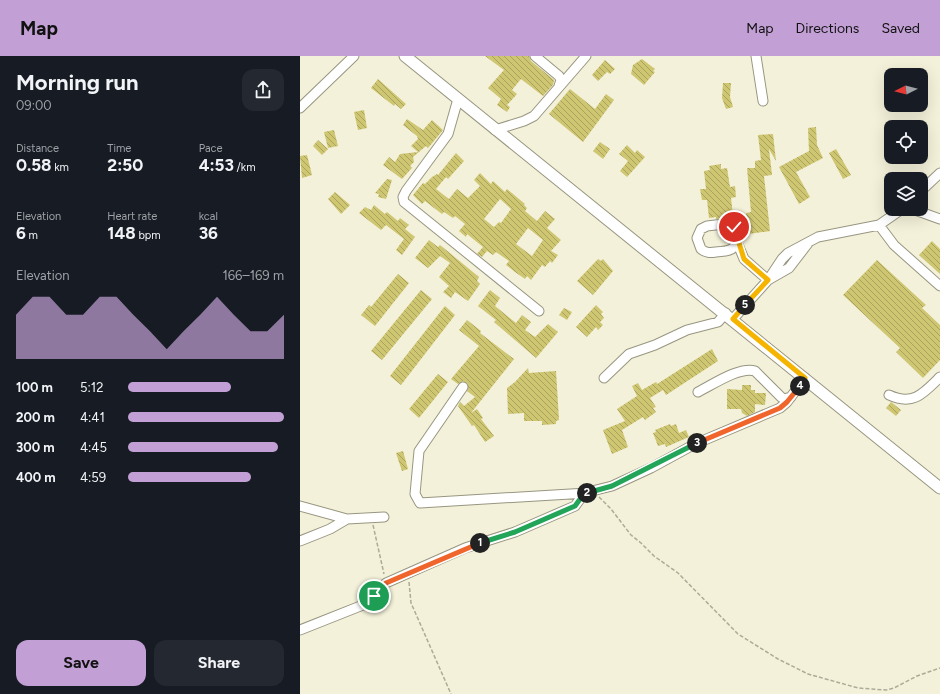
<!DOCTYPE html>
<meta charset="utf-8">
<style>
:root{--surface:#171b24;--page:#242831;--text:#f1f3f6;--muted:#9ea1a6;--accent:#c2a0d5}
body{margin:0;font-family:Figtree,sans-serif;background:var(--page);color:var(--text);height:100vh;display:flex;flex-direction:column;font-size:15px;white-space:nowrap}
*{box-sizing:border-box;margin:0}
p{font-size:13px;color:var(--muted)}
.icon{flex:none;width:22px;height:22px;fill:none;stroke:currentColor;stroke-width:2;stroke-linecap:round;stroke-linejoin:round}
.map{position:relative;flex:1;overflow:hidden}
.sheet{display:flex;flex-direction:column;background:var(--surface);width:300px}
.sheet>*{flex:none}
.needle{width:26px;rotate:264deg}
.controls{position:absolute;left:584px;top:12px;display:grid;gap:8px}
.controls a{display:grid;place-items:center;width:44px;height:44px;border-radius:8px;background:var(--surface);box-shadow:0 4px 16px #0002;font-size:20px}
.pin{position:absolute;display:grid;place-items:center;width:34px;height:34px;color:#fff;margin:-17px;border:2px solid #fff;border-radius:50%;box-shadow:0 1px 4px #0007}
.km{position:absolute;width:20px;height:20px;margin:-10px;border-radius:50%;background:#222;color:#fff;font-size:11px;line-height:20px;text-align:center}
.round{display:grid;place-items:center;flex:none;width:42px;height:42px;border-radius:12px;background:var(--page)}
.head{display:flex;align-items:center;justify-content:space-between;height:68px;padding:0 16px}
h1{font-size:22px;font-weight:700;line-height:30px}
.metrics{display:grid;grid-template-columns:repeat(3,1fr);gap:6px;height:68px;padding:4px 16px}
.metrics div{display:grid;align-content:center}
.metrics b{font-size:17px;font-weight:700}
.metrics small{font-size:11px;font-weight:400}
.metrics p{font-size:11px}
.chart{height:112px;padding:8px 16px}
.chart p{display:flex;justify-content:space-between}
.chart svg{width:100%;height:72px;margin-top:4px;fill:var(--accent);opacity:.7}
.action{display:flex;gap:8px;margin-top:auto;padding:8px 16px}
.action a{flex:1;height:46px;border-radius:12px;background:var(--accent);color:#111;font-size:16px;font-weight:700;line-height:46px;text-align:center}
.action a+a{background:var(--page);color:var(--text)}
ul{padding:0 16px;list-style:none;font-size:13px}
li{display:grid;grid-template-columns:64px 48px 1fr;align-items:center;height:30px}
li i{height:10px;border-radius:5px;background:var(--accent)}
header{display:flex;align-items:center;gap:24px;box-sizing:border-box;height:56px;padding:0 20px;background:var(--accent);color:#111}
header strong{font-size:19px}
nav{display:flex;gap:22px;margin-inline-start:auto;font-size:14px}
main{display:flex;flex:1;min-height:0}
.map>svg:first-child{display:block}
.building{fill:url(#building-back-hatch);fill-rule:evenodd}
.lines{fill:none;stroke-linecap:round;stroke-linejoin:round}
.minor-casing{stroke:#989680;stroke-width:11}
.major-casing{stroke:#989680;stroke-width:13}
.path{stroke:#acab98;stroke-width:1.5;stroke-dasharray:4 2;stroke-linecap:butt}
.minor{stroke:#fff;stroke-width:9}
.major{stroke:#fff;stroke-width:11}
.split-1-casing{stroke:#fff;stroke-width:8}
.split-2-casing{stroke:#fff;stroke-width:8}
.split-3-casing{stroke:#fff;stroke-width:8}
.split-4-casing{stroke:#fff;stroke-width:8}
.split-5-casing{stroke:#fff;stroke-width:8}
.split-6-casing{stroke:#fff;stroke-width:8}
.split-1{stroke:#f0652b;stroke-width:5}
.split-2{stroke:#22a559;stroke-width:5}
.split-3{stroke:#22a559;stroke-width:5}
.split-4{stroke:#f0652b;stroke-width:5}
.split-5{stroke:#f5b400;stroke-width:5}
.split-6{stroke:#f5b400;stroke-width:5}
</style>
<header>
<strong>Map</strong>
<nav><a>Map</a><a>Directions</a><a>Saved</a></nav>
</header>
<main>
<section class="sheet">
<div class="head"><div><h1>Morning run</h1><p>09:00</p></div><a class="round"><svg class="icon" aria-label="share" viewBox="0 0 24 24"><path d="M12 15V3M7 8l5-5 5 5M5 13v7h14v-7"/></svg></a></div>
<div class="metrics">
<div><p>Distance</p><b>0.58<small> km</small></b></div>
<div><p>Time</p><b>2:50</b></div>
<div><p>Pace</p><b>4:53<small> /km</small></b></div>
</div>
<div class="metrics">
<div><p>Elevation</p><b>6<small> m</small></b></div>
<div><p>Heart rate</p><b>148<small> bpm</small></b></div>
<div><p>kcal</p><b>36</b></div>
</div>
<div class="chart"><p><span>Elevation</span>166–169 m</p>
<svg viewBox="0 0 160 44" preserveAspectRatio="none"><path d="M0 44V17L10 6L20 6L30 17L40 17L50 6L60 6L70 17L80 27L90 38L100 27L110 17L120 6L130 17L140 27L150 27L160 17V44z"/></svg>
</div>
<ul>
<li><b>100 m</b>5:12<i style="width:66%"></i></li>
<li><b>200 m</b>4:41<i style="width:100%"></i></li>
<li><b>300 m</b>4:45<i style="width:96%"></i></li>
<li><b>400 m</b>4:59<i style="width:79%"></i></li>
</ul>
<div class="action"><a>Save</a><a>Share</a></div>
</section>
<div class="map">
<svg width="640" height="638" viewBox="0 0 640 638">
<defs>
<pattern id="building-back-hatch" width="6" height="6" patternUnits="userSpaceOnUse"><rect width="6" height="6" fill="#cfc672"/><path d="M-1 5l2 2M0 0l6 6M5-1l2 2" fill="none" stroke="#a9a25e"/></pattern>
</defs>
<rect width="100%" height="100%" fill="#f3f1d9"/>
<path class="building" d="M185,0H229L231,5L254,24L253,29L243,40L221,23L212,34L217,38L207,49L210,51L207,56L197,49L201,43L188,32L204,14Z
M342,3L355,13L353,15L355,16L344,29L331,18L333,9Z
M305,4L315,13L310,18L307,16L298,25L292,19Z
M78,23L106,48L101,53L95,48L94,50L71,32Z
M423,27H431L430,41L433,51L426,53L422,42Z
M270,33L295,53L306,38L314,44L283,86L249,58Z
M64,54L67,72L58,74L54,56Z
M107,63L123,74L132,64L143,74L128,92L126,90L113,101L114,106L110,110L112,112L102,123L83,109L89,101L95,106L100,98L118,96L111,90L118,83L117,80L103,69Z
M516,71L517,89L523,102L496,116L510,141L499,148L479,111L509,95L508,72Z
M34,74L38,90L28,92L24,76Z
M473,78L476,105L469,93L472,119L464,120L470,175L449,178L446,157L451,156L447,112H455V105L461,104L458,79Z
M18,84L28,93L22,99L13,90Z
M300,86L310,93L303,103L293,95Z
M327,89L335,97L337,94L345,101L327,121L320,115L328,105L319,98Z
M536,93L551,119L543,123L529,97Z
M156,97L164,105L148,123L146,121L136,133L149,143L157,133L168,142L180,130L174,124L180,117L191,128L193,125L205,136L207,133L225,148L224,149L227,152L225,155L237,165L245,155L255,163L247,172L261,184L251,195L258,199L252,207L250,205L245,211L242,209L231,224L227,220L225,223L215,216L206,209L209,205L196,196L193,199L187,195L182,201L177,198L183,191L167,178L166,181L159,175L165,168L155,160L153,162L144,156L142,158L125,145L122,148L113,139L123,127L125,128L132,121L137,118L138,119ZM200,143L211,153L201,167L199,166L194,171L184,163ZM228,172L243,184L232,200L216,188Z
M7,99L12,119L2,122L0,100Z
M421,108V113L427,112L430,131L435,130L436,141L431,142L433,159L427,160V162L416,163V161L409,162L407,144H402L400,133H406L404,115L410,114L409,110Z
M87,123L92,124L86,143L78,141L79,138L75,137Z
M35,136L50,149L41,158L28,143Z
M74,149L85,158L87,156L98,165L100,162L109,169L105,173L115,181L102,199L96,194L104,183L86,169L81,174L59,157L65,151L71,154Z
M129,184L138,191L140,189L179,221L177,225L180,228L168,245L155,236L151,242L143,236L149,230L139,221L150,207L140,200L128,212L115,202Z
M632,185L640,193V218L619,199Z
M298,203L301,205L303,203L313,215L293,239L277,225Z
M577,204L626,249L622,252L640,269V304L623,322L596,296L600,292L543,239Z
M98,218L109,227L75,270L61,259L69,249L71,251Z
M121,234L132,243L82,304L71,295Z
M190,234L200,242L195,250L216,267L222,259L231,266L225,274L235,281L248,268L258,276L236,302L194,266L196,264L178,250Z
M296,249L303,256L301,258L304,262L300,266L303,269L298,274L296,271L287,281L276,271Z
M145,250L155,259L101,329L90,320Z
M264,252L272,256L267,264L259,259Z
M167,264L181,275L180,277L214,303L171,357L177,353L183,362L181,363L194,380L185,386L174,369L172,370L158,350L160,346L164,350L175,341L167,335L168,328L163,325L158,328L151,323L179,290L159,274Z
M412,293L418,305L366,339L363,334L350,342L356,351L353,352L356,356L345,364L343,361L322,374L328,391L312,398L303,374L325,365L317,353L337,340L332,330L338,327L342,334L356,326L357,328Z
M228,312L229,317L256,315L259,364L256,365V368L242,369V365H224V357L208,358L207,332L215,326Z
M138,318L148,326L119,362L109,353Z
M442,329H451V334H455V337H466L465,349L455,348V356L447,360L442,357L441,353H427V333L442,334Z
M591,346L601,354L596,360L586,352Z
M370,368L371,370L376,368L379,377L386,374L389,381L366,391L365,388L358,390L353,377L356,376L355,374Z
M103,395L108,413L102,415L96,397Z"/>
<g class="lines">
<g class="minor-casing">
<path id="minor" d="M235,0L259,20L261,24L259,30
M456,0L463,45
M158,43L148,78L106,135L103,141L104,146L239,255
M0,52L54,0
M195,74L224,65L234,60L286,0
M621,135L640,117
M601,153L615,154L640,163
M424,168C435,168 443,183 434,191C430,196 422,195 416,196C410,197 406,197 401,193L397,182L401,173L407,170Z
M579,169L594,189L640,230
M437,186L444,203L468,224
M468,224L489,212L509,186
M433,263L468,224L482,203L488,197L518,181L579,169L602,153
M304,322L329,298L355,289L387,274L418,266L426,257
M163,331L119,395L115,438L120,447L287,437
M398,336C412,329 440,310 455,315L481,341L484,343L491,341
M589,339C613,350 623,338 640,321
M0,450L47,463L84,461
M0,485L30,473L47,463
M0,574L63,549L86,527L165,492L215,476L275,450L283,439L288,436L312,430L351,412L395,388L480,352L487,346L505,322"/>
</g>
<g class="major-casing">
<path id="major" d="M105,0L640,432"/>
</g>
<path class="path" d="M299,441L311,453L331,479L341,487L354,500L378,517L438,578L478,603L508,618L558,632L586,634L594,632L617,620L640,612
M73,469L84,518
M109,526L111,547L151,638"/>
<use href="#minor" class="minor"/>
<use href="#major" class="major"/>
</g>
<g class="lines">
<g class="split-1-casing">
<path id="split-1" d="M74,540L86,527L180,487"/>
</g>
<g class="split-2-casing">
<path id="split-2" d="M180,487L215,476L275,450L283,439L287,437"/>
</g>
<g class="split-3-casing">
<path id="split-3" d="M287,437L312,430L397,387"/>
</g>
<g class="split-4-casing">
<path id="split-4" d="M397,387L480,352L487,346L500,330"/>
</g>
<g class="split-5-casing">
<path id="split-5" d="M445,249L433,263L505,322L500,330"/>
</g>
<g class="split-6-casing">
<path id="split-6" d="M434,171L444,203L468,224L445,249"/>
</g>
<use href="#split-1" class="split-1"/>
<use href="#split-2" class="split-2"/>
<use href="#split-3" class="split-3"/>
<use href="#split-4" class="split-4"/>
<use href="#split-5" class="split-5"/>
<use href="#split-6" class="split-6"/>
</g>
</svg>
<div class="controls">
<a><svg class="needle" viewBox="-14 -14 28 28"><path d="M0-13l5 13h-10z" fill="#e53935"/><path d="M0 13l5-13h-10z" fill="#9ea1a6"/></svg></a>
<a><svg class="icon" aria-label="locate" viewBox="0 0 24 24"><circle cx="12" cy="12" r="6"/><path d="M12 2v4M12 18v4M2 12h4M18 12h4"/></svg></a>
<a><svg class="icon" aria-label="layers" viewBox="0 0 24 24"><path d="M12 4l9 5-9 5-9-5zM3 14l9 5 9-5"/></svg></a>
</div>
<div class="pin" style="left:74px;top:540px;background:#1e9e55"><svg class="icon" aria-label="arrive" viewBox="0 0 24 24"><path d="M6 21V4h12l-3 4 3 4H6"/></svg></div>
<div class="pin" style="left:434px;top:171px;background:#d93025"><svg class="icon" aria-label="check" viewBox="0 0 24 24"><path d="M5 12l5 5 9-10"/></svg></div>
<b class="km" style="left:180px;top:487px">1</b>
<b class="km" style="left:287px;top:437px">2</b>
<b class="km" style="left:397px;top:387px">3</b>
<b class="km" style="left:500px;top:330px">4</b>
<b class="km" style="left:445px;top:249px">5</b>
</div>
</main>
